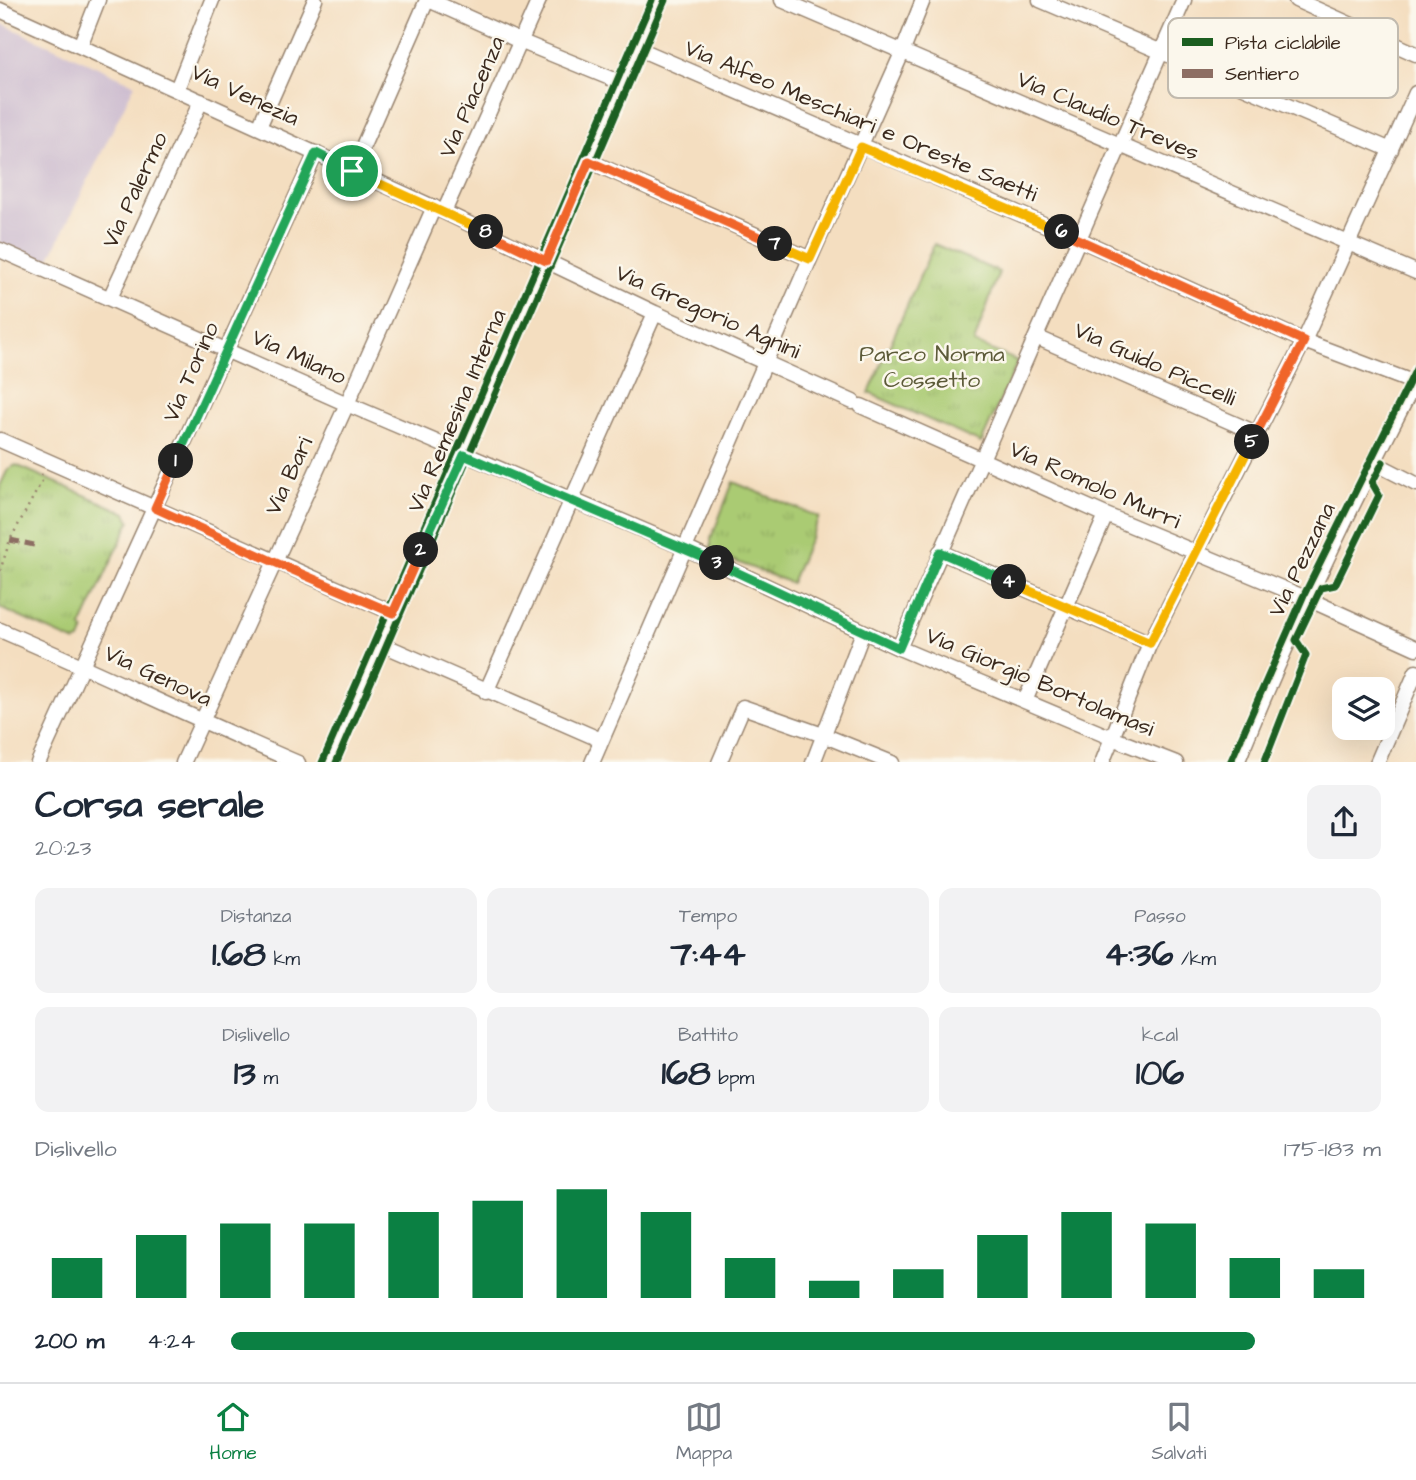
<!DOCTYPE html>
<html lang="it">
<meta charset="utf-8">
<style>
:root{--surface:#fff;--page:#f2f2f3;--text:#1f2937;--muted:#747a83;--line:#e0e1e3;--accent:#0b8043}
body{margin:0;font-family:"Architects Daughter",sans-serif;background:var(--page);color:var(--text);height:100vh;display:flex;flex-direction:column;font-size:26px;white-space:nowrap}
*{box-sizing:border-box;margin:0}
p{font-size:23px;color:var(--muted)}
.icon{flex:none;width:38px;height:38px;fill:none;stroke:currentColor;stroke-width:2;stroke-linecap:round;stroke-linejoin:round}
.map{position:relative;height:762px;overflow:hidden}
.details{display:flex;flex-direction:column;background:var(--surface);flex:1}
.details>*{flex:none}
.controls{position:absolute;left:1332px;top:677px;display:grid;gap:14px}
.controls a{display:grid;place-items:center;width:63px;height:63px;border-radius:14px;background:var(--surface);box-shadow:0 7px 28px #0002;font-size:35px}
.pin{position:absolute;display:grid;place-items:center;width:60px;height:60px;color:#fff;margin:-30px;border:4px solid #fff;border-radius:50%;box-shadow:0 2px 7px #0007}
.km{position:absolute;width:35px;height:35px;margin:-18px;border-radius:50%;background:#222;color:#fff;font-size:19px;line-height:35px;text-align:center}
.round{display:grid;place-items:center;flex:none;width:74px;height:74px;border-radius:14px;background:var(--page)}
.overview{display:flex;align-items:center;justify-content:space-between;height:119px;padding:0 35px}
h1{font-size:38px;font-weight:700;line-height:52px}
.figures{display:grid;grid-template-columns:repeat(3,1fr);gap:10px;height:119px;padding:7px 35px}
.figures div{display:grid;align-content:center;border-radius:14px;background:var(--page);text-align:center}
.figures b{font-size:35px;font-weight:700}
.figures small{font-size:19px;font-weight:400}
.figures p{font-size:19px}
.chart{height:196px;padding:14px 35px}
.chart p{display:flex;justify-content:space-between}
.chart svg{width:100%;height:126px;margin-top:7px;stroke:var(--accent);stroke-width:6}
ul{padding:0 35px;list-style:none;font-size:23px}
li{display:grid;grid-template-columns:112px 84px 1fr;align-items:center;height:52px}
li i{height:18px;border-radius:9px;background:var(--accent)}
.dock{display:flex;justify-content:space-around;align-items:center;height:98px;border-top:2px solid var(--line);background:var(--surface);font-size:19px;color:var(--muted)}
.dock a{display:grid;justify-items:center;gap:4px}
.dock .on{color:var(--accent)}
.map>svg:first-child{display:block}
.industrial{fill:#cebed0}
.park{fill:url(#park-tufts);stroke:#727a48;stroke-width:2}
.lines{fill:none;stroke-linecap:round;stroke-linejoin:round}
.minor-casing{stroke:#98846f;stroke-width:17}
.path{stroke:#98846f;stroke-width:2.5;stroke-dasharray:2 5;stroke-linecap:butt}
.minor{stroke:#fff;stroke-width:14}
.quiet{stroke:#8d6e63;stroke-width:5;stroke-dasharray:10 5;stroke-linecap:butt}
.cycleway-casing{stroke:#fbf7ec;stroke-width:11}
.cycleway{stroke:#1b5e20;stroke-width:7}
.split-1-casing{stroke:#fff;stroke-width:14}
.split-2-casing{stroke:#fff;stroke-width:14}
.split-3-casing{stroke:#fff;stroke-width:14}
.split-4-casing{stroke:#fff;stroke-width:14}
.split-5-casing{stroke:#fff;stroke-width:14}
.split-6-casing{stroke:#fff;stroke-width:14}
.split-7-casing{stroke:#fff;stroke-width:14}
.split-8-casing{stroke:#fff;stroke-width:14}
.split-9-casing{stroke:#fff;stroke-width:14}
.split-1{stroke:#22a559;stroke-width:9}
.split-2{stroke:#f0652b;stroke-width:9}
.split-3{stroke:#22a559;stroke-width:9}
.split-4{stroke:#22a559;stroke-width:9}
.split-5{stroke:#f5b400;stroke-width:9}
.split-6{stroke:#f0652b;stroke-width:9}
.split-7{stroke:#f5b400;stroke-width:9}
.split-8{stroke:#f0652b;stroke-width:9}
.split-9{stroke:#f5b400;stroke-width:9}
.labels{text-anchor:middle;dominant-baseline:central;stroke-width:5;stroke-linejoin:round;paint-order:stroke}
.street-label{font-size:23px;fill:#3b2a1e;stroke:#fbf7ec}
.park-label{font-size:23px;fill:#5c5a38;stroke:#fbf7ec}
.key{fill:#fbf7ec;stroke:#c1baae;stroke-width:2}
.key-label{font-size:19px;fill:#3b2a1e}
</style>
<div class="map">
<svg width="1416" height="763" viewBox="0 0 1416 763">
<defs>
<pattern id="park-tufts" width="24" height="20" patternUnits="userSpaceOnUse" patternTransform="scale(1.75)"><rect width="24" height="20" fill="#aacb73"/><path d="M3 7l-1-3M5 7V3M7 7l1-3M15 17l-1-3M17 17v-4M19 17l1-3" fill="none" stroke="#93ae63"/></pattern>
</defs>
<rect width="100%" height="100%" fill="#fbf7ec"/>
<filter id="ink" filterUnits="userSpaceOnUse"><feTurbulence type="fractalNoise" baseFrequency=".0143" numOctaves="2"/><feDisplacementMap in="SourceGraphic" scale="14" xChannelSelector="R" yChannelSelector="G"/><feConvolveMatrix kernelMatrix="1 2 1 2 8 2 1 2 1" color-interpolation-filters="sRGB"/></filter>
<filter id="wash" filterUnits="userSpaceOnUse"><feTurbulence type="fractalNoise" baseFrequency=".00686" numOctaves="4" result="noise"/><feDisplacementMap in="SourceGraphic" scale="28" xChannelSelector="R" yChannelSelector="G"/><feGaussianBlur stdDeviation="1.57" result="paint"/><feColorMatrix in="noise" values="0 0 0 0 0 0 0 0 0 0 0 0 0 0 0 0 0 1.4 0 .05"/><feComposite in="paint" operator="in"/></filter>
<g filter="url(#wash)">
<rect width="100%" height="100%" fill="#f4dec0"/>
<path class="industrial" d="M0,23L135,84L44,270L0,249Z"/>
<path class="park" d="M934,244L999,272L974,343L1018,361L981,443L869,393Z
M16,465L126,513L130,521L81,627L84,630L80,640L75,642L0,608V486L8,469Z
M733,482L819,517L791,583L711,552V539Z"/>
</g>
<g filter="url(#ink)">
<g class="lines">
<g class="minor-casing">
<path id="minor" d="M429,0L522,42L622,83
M782,0L1416,272
M1040,0L1391,150
M1296,0L1416,54
M0,10L444,212L655,313L853,402
M80,46L98,0
M637,48L1085,242L1304,341L1415,383
M177,89L212,0
M259,127L315,0
M589,161L810,259
M352,171L427,0
M444,212L539,0
M0,250L347,404L685,548L899,648L1112,738L1176,763
M110,298L201,101
M1036,337L1256,433
M861,406L1106,515L1308,599L1416,648
M0,440L393,613
M1375,463L1416,484
M940,552L1150,643
M0,630C100,673 198,720 298,763
M379,643L601,740
M899,648L1184,0
M486,692L655,313
M1025,701L1106,515
M38,763L316,153
M183,763L347,404L434,207
M327,763L464,455L658,0
M592,763L810,259L902,53L923,0
M719,763L743,707L823,735L892,763
M813,763L863,632
M1102,763L1150,643L1304,341L1416,93
M1237,763C1289,632 1351,505 1416,380
M1377,763L1416,672"/>
</g>
<path class="path" d="M0,571L10,540L42,481L41,472"/>
<use href="#minor" class="minor"/>
<path class="quiet" d="M10,540L34,545"/>
<g class="cycleway-casing">
<path id="cycleway" d="M322,763L652,0
M336,763L665,0
M1230,763L1303,597L1416,369
M1264,763L1306,655L1296,640L1321,588L1335,585L1379,495L1372,483L1383,462"/>
</g>
<use href="#cycleway" class="cycleway"/>
</g>
</g>
<g class="lines" filter="url(#ink)">
<g class="split-1-casing">
<path id="split-1" d="M176,461L316,153L352,171"/>
</g>
<g class="split-2-casing">
<path id="split-2" d="M176,461L155,508L274,562L393,613L421,550"/>
</g>
<g class="split-3-casing">
<path id="split-3" d="M421,550L464,455L717,563"/>
</g>
<g class="split-4-casing">
<path id="split-4" d="M717,563L899,648L940,552L1009,582"/>
</g>
<g class="split-5-casing">
<path id="split-5" d="M1009,582L1150,643L1252,442"/>
</g>
<g class="split-6-casing">
<path id="split-6" d="M1062,232L1304,341L1252,442"/>
</g>
<g class="split-7-casing">
<path id="split-7" d="M775,244L810,259L861,147L1062,232"/>
</g>
<g class="split-8-casing">
<path id="split-8" d="M486,232L546,261L589,161L775,244"/>
</g>
<g class="split-9-casing">
<path id="split-9" d="M352,171L486,232"/>
</g>
<use href="#split-1" class="split-1"/>
<use href="#split-2" class="split-2"/>
<use href="#split-3" class="split-3"/>
<use href="#split-4" class="split-4"/>
<use href="#split-5" class="split-5"/>
<use href="#split-6" class="split-6"/>
<use href="#split-7" class="split-7"/>
<use href="#split-8" class="split-8"/>
<use href="#split-9" class="split-9"/>
</g>
<g class="labels">
<g class="street-label">
<text transform="translate(245 95) rotate(25)">Via Venezia</text>
<text transform="translate(472 97) rotate(-66)">Via Piacenza</text>
<text transform="translate(1108 116) rotate(23)">Via Claudio Treves</text>
<text transform="translate(861 121) rotate(23)">Via Alfeo Meschiari e Oreste Saetti</text>
<text transform="translate(135 190) rotate(-65)">Via Palermo</text>
<text transform="translate(708 312) rotate(24)">Via Gregorio Agnini</text>
<text transform="translate(299 357) rotate(25)">Via Milano</text>
<text transform="translate(1155 364) rotate(24)">Via Guido Piccelli</text>
<text transform="translate(191 372) rotate(-66)">Via Torino</text>
<text transform="translate(457 411) rotate(-67)">Via Remesina Interna</text>
<text transform="translate(289 476) rotate(-65)">Via Bari</text>
<text transform="translate(1095 485) rotate(24)">Via Romolo Murri</text>
<text transform="translate(1302 560) rotate(-64)">Via Pezzana</text>
<text transform="translate(158 676) rotate(25)">Via Genova</text>
<text transform="translate(1040 682) rotate(23)">Via Giorgio Bortolamasi</text>
</g>
<g class="park-label">
<text x="932" y="354">Parco Norma<tspan x="932" dy="26">Cossetto</tspan></text>
</g>
</g>
<rect x="1168" y="18" width="230" height="80" rx="10" class="key"/>
<rect x="1182" y="38" width="31" height="8" fill="#1b5e20"/>
<rect x="1182" y="69" width="31" height="9" fill="#8d6e63"/>
<g class="key-label">
<text x="1225" y="49">Pista ciclabile</text>
<text x="1225" y="80">Sentiero</text>
</g>
</svg>
<div class="controls">
<a><svg class="icon" aria-label="layers" viewBox="0 0 24 24"><path d="M12 4l9 5-9 5-9-5zM3 14l9 5 9-5"/></svg></a>
</div>
<div class="pin" style="left:352px;top:171px;background:#1e9e55"><svg class="icon" aria-label="arrive" viewBox="0 0 24 24"><path d="M6 21V4h12l-3 4 3 4H6"/></svg></div>
<b class="km" style="left:176px;top:461px">1</b>
<b class="km" style="left:421px;top:550px">2</b>
<b class="km" style="left:717px;top:563px">3</b>
<b class="km" style="left:1009px;top:582px">4</b>
<b class="km" style="left:1252px;top:442px">5</b>
<b class="km" style="left:1062px;top:232px">6</b>
<b class="km" style="left:775px;top:244px">7</b>
<b class="km" style="left:486px;top:232px">8</b>
</div>
<section class="details">
<div class="overview"><div><h1>Corsa serale</h1><p>20:23</p></div><a class="round"><svg class="icon" aria-label="share" viewBox="0 0 24 24"><path d="M12 15V3M7 8l5-5 5 5M5 13v7h14v-7"/></svg></a></div>
<div class="figures">
<div><p>Distanza</p><b>1.68<small> km</small></b></div>
<div><p>Tempo</p><b>7:44</b></div>
<div><p>Passo</p><b>4:36<small> /km</small></b></div>
</div>
<div class="figures">
<div><p>Dislivello</p><b>13<small> m</small></b></div>
<div><p>Battito</p><b>168<small> bpm</small></b></div>
<div><p>kcal</p><b>106</b></div>
</div>
<div class="chart"><p><span>Dislivello</span>175–183 m</p>
<svg viewBox="0 0 160 44" preserveAspectRatio="none"><path d="M5 44V30M15 44V22M25 44V18M35 44V18M45 44V14M55 44V10M65 44V6M75 44V14M85 44V30M95 44V38M105 44V34M115 44V22M125 44V14M135 44V18M145 44V30M155 44V34"/></svg>
</div>
<ul>
<li><b>200 m</b>4:24<i style="width:89%"></i></li>
</ul>
</section>
<nav class="dock">
<a class="on"><svg class="icon" aria-label="home" viewBox="0 0 24 24"><path d="M3 11l9-7 9 7M6 9v11h12V9"/></svg>Home</a>
<a><svg class="icon" aria-label="map" viewBox="0 0 24 24"><path d="M3 6l6-2 6 2 6-2v14l-6 2-6-2-6 2zM9 4v14M15 6v14"/></svg>Mappa</a>
<a><svg class="icon" aria-label="saved" viewBox="0 0 24 24"><path d="M7 4h10v16l-5-4-5 4z"/></svg>Salvati</a>
</nav>
